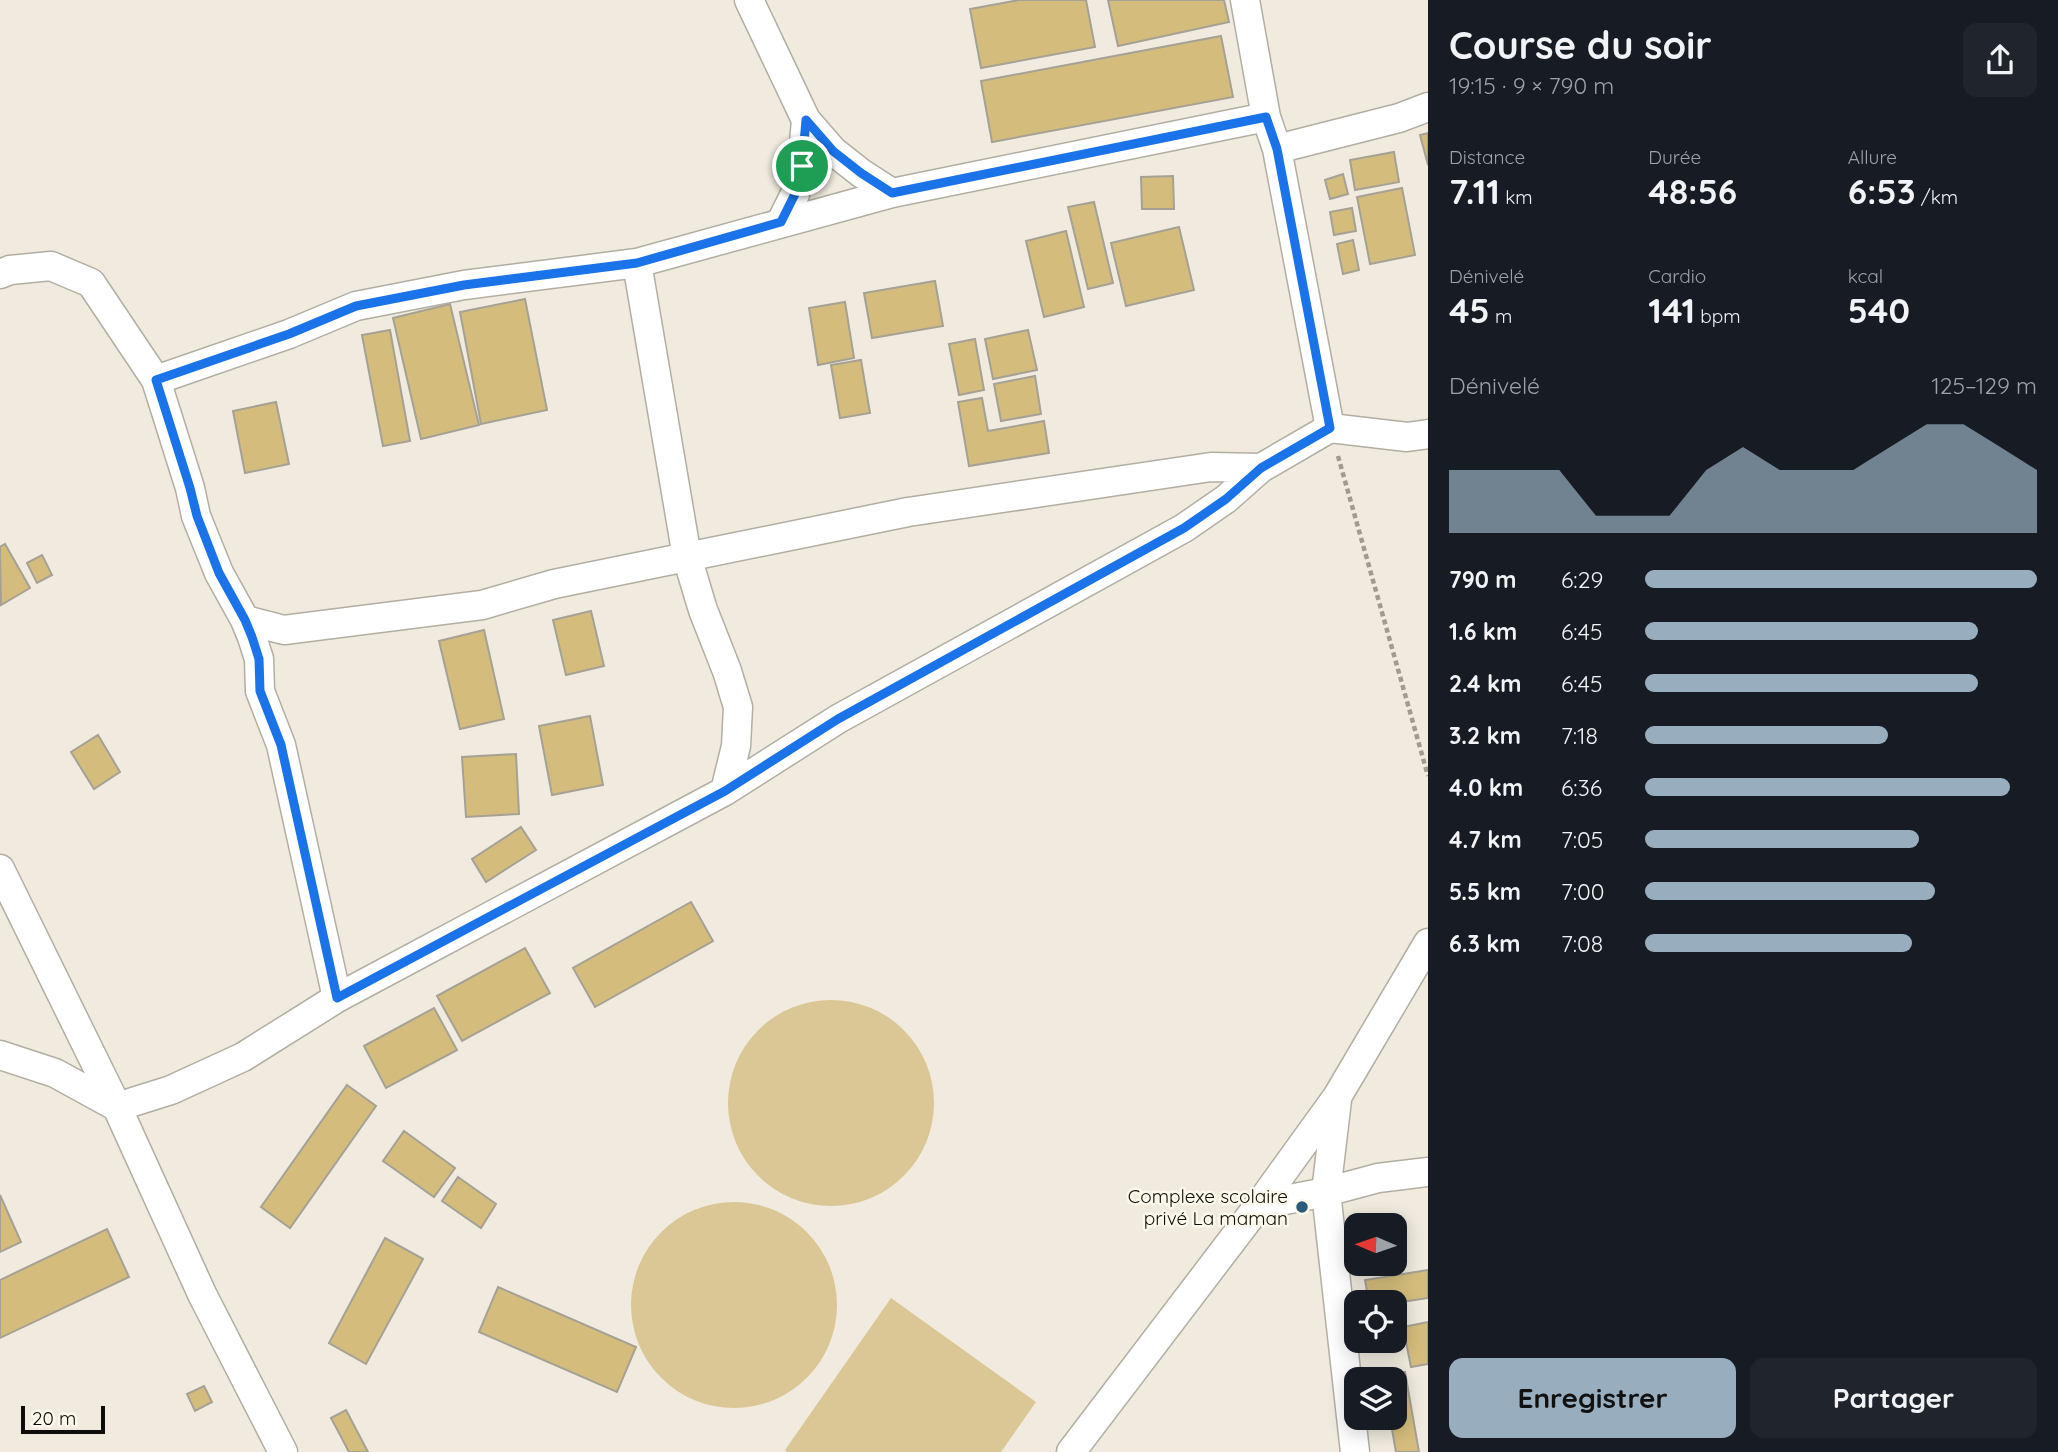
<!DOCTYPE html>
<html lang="fr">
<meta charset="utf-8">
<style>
:root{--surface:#171b24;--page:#20242c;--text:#f1f3f6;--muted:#9ea1a6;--accent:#98aebe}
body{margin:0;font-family:Quicksand,sans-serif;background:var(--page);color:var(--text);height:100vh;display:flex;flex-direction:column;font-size:26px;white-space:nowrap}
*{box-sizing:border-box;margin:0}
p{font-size:23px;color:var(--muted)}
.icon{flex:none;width:38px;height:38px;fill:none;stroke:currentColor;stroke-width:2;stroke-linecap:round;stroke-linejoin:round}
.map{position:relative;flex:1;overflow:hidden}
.panel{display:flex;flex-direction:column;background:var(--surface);width:630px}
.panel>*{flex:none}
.needle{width:46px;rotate:272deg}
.fabs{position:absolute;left:1344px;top:1213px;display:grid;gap:14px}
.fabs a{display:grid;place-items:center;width:63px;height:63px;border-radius:14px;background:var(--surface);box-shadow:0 4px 18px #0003;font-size:35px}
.scale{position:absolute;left:21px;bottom:18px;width:84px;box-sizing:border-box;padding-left:7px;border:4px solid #0f0d09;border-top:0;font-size:19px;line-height:24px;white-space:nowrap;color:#0f0d09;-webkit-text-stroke:5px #fdf8ec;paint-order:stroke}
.pin{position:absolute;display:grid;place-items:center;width:60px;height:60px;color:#fff;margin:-30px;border:4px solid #fff;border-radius:50%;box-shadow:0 2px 7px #0007}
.round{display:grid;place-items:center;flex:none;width:74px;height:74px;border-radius:14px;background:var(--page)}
.head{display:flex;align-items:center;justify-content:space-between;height:119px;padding:0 21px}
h1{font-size:38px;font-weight:700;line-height:52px}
.figures{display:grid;grid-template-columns:repeat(3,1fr);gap:10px;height:119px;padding:7px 21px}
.figures div{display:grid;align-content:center}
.figures b{font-size:35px;font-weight:700}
.figures small{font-size:19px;font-weight:400}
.figures p{font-size:19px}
.chart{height:196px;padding:14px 21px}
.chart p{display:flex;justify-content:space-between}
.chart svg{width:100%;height:126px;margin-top:7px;fill:var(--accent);opacity:.7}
.cta{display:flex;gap:14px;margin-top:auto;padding:14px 21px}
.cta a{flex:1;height:80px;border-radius:14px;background:var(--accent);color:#111;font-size:28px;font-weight:700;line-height:80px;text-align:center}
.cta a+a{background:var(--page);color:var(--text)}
ul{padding:0 21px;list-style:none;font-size:23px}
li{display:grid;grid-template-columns:112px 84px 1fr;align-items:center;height:52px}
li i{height:18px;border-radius:9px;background:var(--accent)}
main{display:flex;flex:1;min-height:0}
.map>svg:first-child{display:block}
.green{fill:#dac795}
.building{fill:#d4bd7c;stroke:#a5a195;stroke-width:2}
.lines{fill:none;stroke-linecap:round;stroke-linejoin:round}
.minor-casing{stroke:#b2aea2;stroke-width:31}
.path{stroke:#9f9b91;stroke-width:4.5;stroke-dasharray:5 3.5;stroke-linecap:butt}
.minor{stroke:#fff;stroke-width:28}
.route-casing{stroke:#fff;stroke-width:14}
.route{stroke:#1a73e8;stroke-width:9}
.poi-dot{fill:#2c5a7a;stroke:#fdf8ec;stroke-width:2.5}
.labels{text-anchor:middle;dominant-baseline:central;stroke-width:5;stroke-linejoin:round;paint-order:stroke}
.poi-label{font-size:19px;fill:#0f0d09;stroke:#fdf8ec;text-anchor:end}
</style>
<main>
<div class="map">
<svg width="1428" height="1452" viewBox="0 0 1428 1452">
<rect width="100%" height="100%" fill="#f0ebde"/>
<path class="green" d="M728 1103a103 103 0 1 1 206 0a103 103 0 1 1-206 0Z
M631 1305a103 103 0 1 1 206 0a103 103 0 1 1-206 0Z
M891,1298L1036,1402L1001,1452H787L785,1450Z"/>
<path class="building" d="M1019,0H1086L1095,47L981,68L970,9Z
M1108,0H1224L1229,22L1118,46Z
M1221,36L1233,97L992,142L981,81Z
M1428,133V165L1420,135Z
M1394,152L1399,182L1355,190L1350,160Z
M1343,174L1348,194L1330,199L1325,180Z
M1173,176L1174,209H1142L1141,177Z
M1402,188L1415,255L1370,264L1357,197Z
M1094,202L1113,283L1088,289L1068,207Z
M1352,208L1356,231L1334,235L1330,212Z
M1179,227L1194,290L1126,306L1111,243Z
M1066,231L1084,307L1044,317L1026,241Z
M1353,240L1359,270L1343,274L1337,244Z
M935,281L943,326L872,338L864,293Z
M525,299L547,410L481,424L460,312Z
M845,302L854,358L818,365L809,308Z
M450,304L479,425L421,439L393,318Z
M390,330L410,441L383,446L362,335Z
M1028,330L1037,370L993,379L985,339Z
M975,339L984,390L959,395L949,344Z
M861,360L870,413L840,418L831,365Z
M1035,376L1041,414L1001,421L994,384Z
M982,398L988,431L1044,421L1049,453L969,466L958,402Z
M276,402L289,464L245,473L233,411Z
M5,544L30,588L1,605L0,547Z
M42,555L52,575L37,583L27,563Z
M591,611L604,666L566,675L553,620Z
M484,630L504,719L460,729L439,641Z
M590,716L603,785L552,795L539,726Z
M98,735L120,772L94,789L71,752Z
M516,754L519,814L466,817L462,757Z
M521,827L536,850L486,882L472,859Z
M691,902L713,941L595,1007L573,968Z
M525,948L550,993L462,1041L437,996Z
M434,1008L457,1050L386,1088L364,1046Z
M347,1085L376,1106L290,1228L261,1207Z
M404,1131L455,1168L434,1197L383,1161Z
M458,1177L496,1204L481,1228L442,1201Z
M0,1195L21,1242L0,1252Z
M107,1229L129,1277L0,1338V1280Z
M385,1238L423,1259L366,1364L329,1343Z
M1428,1270V1298L1395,1303L1369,1302L1365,1280Z
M498,1287L636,1347L617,1392L479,1332Z
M1428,1322V1364L1411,1367L1403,1327Z
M1405,1372L1419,1452H1396L1390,1418H1395V1379H1384L1383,1376Z
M204,1386L212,1402L195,1411L187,1394Z
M346,1410L368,1452H349L331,1418Z"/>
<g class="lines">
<g class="minor-casing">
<path id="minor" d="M749,0L806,120L833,151L861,173L892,193
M1245,0L1266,117L1277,149L1330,428
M1277,149L1399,118L1428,107
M781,222L795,194L802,166L806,120
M637,263L687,557L703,610L727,671L738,707L736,746L725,791
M0,274L10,270L51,266L91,283L156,380L190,488L196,516L219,573L245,620L252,637L259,659L260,691L281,745L337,998
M156,380L289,334L356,306L464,285L637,263L892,193L1266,117
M245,620L284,630L482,605L554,584L908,512L1211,467L1261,468
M0,869L117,1107L202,1294L283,1452
M0,1055L55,1073L117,1107L171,1090L243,1057L337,998L725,791L838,719L1184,528L1226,499L1261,468L1330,428L1407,437L1428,434
M1337,1100L1326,1192L1355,1452
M1259,1205L1326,1192L1378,1178L1428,1172
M1071,1452L1259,1205L1337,1097L1428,943"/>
</g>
<path class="path" d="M1338,456L1428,776"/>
<use href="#minor" class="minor"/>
</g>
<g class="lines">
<g class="route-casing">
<path id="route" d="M1266,117L1277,149L1330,428L1261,468L1226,499L1184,528L838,719L725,791L337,998L281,745L260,691L259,659L252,637L245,620L219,573L197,516L190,488L156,380L289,334L356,306L464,285L637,263L781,222L795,194L802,166L806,120L833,151L861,173L892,193Z"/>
</g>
<use href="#route" class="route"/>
</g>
<circle class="poi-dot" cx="1302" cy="1207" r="7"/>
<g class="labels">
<g class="poi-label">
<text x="1288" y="1196">Complexe scolaire<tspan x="1288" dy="22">privé La maman</tspan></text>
</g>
</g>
</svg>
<div class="fabs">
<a><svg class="needle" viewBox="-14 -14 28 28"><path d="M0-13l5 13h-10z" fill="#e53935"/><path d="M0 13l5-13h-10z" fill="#9ea1a6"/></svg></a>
<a><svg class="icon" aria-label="locate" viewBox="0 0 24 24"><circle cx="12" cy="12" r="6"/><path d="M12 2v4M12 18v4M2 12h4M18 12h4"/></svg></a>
<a><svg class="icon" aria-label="layers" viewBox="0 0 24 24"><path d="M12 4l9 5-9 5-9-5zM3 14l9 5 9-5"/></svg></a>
</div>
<div class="scale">20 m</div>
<div class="pin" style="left:802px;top:166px;background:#1e9e55"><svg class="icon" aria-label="arrive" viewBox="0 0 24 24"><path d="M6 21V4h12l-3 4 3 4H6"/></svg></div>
</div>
<section class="panel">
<div class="head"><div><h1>Course du soir</h1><p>19:15 · 9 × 790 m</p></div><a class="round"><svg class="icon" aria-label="share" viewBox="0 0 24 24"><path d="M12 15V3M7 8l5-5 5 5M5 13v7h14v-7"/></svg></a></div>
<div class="figures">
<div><p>Distance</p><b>7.11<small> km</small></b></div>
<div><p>Durée</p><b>48:56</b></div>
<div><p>Allure</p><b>6:53<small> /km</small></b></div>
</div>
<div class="figures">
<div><p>Dénivelé</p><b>45<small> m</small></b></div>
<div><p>Cardio</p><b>141<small> bpm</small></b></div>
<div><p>kcal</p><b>540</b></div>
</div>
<div class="chart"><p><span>Dénivelé</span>125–129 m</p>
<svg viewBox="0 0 160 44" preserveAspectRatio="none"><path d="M0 44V22L10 22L20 22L30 22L40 38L50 38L60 38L70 22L80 14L90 22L100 22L110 22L120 14L130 6L140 6L150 14L160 22V44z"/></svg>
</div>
<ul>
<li><b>790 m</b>6:29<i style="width:100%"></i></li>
<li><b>1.6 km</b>6:45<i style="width:85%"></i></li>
<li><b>2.4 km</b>6:45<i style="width:85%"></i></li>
<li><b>3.2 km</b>7:18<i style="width:62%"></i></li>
<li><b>4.0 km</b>6:36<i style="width:93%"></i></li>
<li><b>4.7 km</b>7:05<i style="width:70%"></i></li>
<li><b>5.5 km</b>7:00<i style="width:74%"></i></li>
<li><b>6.3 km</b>7:08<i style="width:68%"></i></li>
</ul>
<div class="cta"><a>Enregistrer</a><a>Partager</a></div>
</section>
</main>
